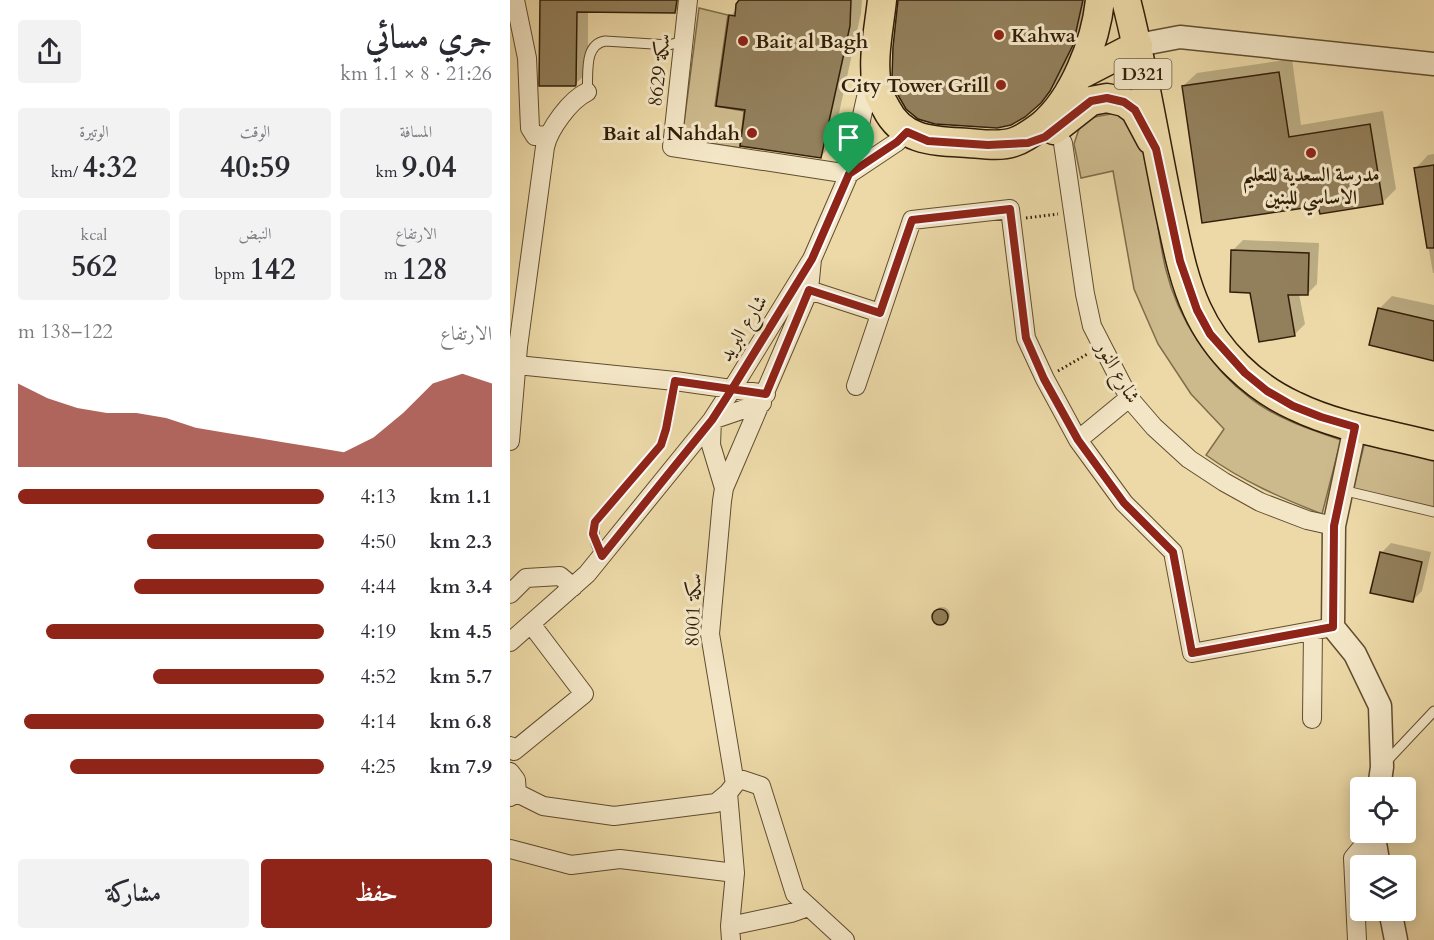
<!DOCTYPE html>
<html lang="ar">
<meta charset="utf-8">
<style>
:root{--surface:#fff;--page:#f2f2f3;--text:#2b2b33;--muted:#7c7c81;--accent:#8f2418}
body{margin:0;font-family:Cardo,Amiri,serif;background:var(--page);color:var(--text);direction:rtl;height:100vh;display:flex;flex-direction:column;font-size:22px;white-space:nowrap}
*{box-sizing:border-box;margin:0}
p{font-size:20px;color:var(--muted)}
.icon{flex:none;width:33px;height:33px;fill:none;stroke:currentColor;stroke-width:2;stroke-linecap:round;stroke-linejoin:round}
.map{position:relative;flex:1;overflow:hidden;direction:ltr}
.panel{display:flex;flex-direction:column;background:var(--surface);width:510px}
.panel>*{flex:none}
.tools{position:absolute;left:840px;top:777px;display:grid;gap:12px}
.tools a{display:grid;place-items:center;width:66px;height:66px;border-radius:6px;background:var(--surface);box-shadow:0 3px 15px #0003;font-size:30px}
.pin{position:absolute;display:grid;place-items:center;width:51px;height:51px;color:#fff;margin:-62px -26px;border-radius:50% 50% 50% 0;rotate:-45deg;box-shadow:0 0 6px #0007}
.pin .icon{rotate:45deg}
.round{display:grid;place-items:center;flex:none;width:63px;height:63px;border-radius:6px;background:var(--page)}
.head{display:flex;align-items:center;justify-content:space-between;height:102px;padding:0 18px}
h1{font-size:33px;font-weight:800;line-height:45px}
.stats{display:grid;grid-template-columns:repeat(3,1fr);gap:9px;height:102px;padding:6px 18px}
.stats div{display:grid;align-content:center;border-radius:6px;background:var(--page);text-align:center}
.stats b{font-size:30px;font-weight:800}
.stats small{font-size:16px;font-weight:400}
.stats p{font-size:16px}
.chart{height:168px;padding:12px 18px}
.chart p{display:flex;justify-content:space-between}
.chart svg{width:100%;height:108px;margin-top:6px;fill:var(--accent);opacity:.7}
.primary-button{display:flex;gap:12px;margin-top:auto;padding:12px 18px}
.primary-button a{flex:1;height:69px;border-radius:6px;background:var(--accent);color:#fff;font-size:24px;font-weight:800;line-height:69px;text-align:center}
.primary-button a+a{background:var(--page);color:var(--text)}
ul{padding:0 18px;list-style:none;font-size:20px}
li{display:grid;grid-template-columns:96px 72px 1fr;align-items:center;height:45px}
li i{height:15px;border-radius:8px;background:var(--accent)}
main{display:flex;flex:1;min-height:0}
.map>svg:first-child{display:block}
.green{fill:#ccb98c;stroke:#7e6c4a;stroke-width:1.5}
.shadow{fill:#0003}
.building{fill:#927f5b;stroke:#311e08;stroke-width:1.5}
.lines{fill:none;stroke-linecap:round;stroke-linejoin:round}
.service-casing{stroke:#604d30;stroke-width:11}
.minor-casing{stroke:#604d30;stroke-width:20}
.tertiary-casing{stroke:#604d30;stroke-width:25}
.primary-casing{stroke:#311e08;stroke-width:31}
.path{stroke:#311e08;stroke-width:3;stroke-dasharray:1.5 3;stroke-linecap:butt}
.service{stroke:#f3e6c6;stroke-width:9}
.minor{stroke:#f3e6c6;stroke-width:18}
.tertiary{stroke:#f3e6c6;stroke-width:22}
.primary{stroke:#ecd9a7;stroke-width:28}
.route-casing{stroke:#fff;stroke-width:12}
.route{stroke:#8f2418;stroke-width:8}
.poi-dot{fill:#8f2418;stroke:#f3e6c6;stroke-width:2}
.labels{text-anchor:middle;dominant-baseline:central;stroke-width:6;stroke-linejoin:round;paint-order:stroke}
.shield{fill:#f3e6c6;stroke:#6b5a41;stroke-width:1.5}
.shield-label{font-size:18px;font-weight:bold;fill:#311e08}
.poi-label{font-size:20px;font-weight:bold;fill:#311e08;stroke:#f3e6c6;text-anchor:start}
.street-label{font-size:20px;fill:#311e08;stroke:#f3e6c6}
</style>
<main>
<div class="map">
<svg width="924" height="940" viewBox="0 0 924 940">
<rect width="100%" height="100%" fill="#ecd9a7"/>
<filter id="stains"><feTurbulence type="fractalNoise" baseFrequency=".00333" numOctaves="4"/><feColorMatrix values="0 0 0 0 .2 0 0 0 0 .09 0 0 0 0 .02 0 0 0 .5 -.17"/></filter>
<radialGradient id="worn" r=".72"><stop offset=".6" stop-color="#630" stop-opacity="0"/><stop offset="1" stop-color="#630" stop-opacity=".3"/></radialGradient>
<path class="green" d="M189,8L218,15L205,106L234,111L230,148L172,139Z
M606,113C611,116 618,118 621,123C644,158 645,228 656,270C668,319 700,367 740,398C765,418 802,430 831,440L812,514C771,498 732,481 696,455L714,429L681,394L648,344L624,289L603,171L571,178L564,144L569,129L579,118Z
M855,441L924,457V509L843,490Z"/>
<path class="shadow" d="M31,0H176L165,12L78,11V72L64,85Z
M232,0H352L351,13L322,145L310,157L237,109L220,16L227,9Z
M390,0H583L553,76L531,100Z
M782,59L791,125L873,111L886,189L873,202L810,204L673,86L687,73Z
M924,154V273H923L905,169L918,155Z
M733,240L809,243L807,284L797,294H789L795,324L785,334L750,340L741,292L723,250Z
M882,296L924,305V359L869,309Z
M881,543L921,552L912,591L902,601L871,553Z
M424 615a8 8 0 1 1 16 0a8 8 0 1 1-16 0Z"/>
<path class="building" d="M30,0H167L165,13L67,12L66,85L65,86H29Z
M229,0H341L340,26L311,158L230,146L235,110L206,106L219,15L225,16L226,4Z
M388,0H573L563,45L540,91L531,103L515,117L501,125L487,128L425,124L408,119L396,109L385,90L382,78L383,47Z
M769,72L779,137L860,124L873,204L810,214L808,206L692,223L672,86Z
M924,165V248H917L904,168Z
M721,250L799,253L798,295H778L785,336L749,342L740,293L720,292Z
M868,308L924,321V361L859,345Z
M870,552L912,562L903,602L860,593Z
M422 617a8 8 0 1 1 16 0a8 8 0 1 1-16 0Z"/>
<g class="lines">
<g class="service-casing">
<path id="service" d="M77,92C79,75 73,45 95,41L159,45L173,41
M832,490L924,512
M92,556C85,544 83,536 85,522L151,445L156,429L165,381
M875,763L924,711"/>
</g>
<g class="minor-casing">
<path id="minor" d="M5,0L17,58L20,128L25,136L37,135
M178,0L162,147L339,174
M553,143L575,294L582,326L619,398L644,427L679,459L714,482L750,502L797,520L824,526
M339,174L387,142L397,132
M299,290L370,313
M7,365L165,381L256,394
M346,386L402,220L500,209L516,338L535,379L568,440L614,503L663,552L682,653L823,627
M202,420L201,445L214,488
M202,420L252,403
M568,440L619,398
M0,441L8,347L35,147C39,129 60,100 77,92
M0,594L16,578L50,576L63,587
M0,642L77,574L202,420L222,389L302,259L339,174L361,75
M802,719L803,631
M0,746L4,751L74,694L21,624
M0,772L6,780L7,793L0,797
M224,777L251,786L285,894L335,940
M7,793L33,806L104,816L206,803L218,793L225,784L200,634L212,501L214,488L299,290L302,259
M218,793L225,873L220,926L221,940
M0,849L61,865L110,859L225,873
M220,926L281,913L298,907
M847,940L843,858L862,835"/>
</g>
<g class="tertiary-casing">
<path id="tertiary" d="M628,45L670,37L924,64
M845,427L824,526L823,627L845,654L870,706L872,767L869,788
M863,832L869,866
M880,910L886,940"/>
</g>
<g class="primary-casing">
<path id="primary" d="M372,0C369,29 361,62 368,91C369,97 373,102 376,108C393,142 425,141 458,143C472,144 490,147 504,142C513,139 523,132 531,126C564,99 586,41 590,0
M616,0C634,70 645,142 660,213C667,245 673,279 687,309C706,351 743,387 785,406C828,427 878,434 924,446
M568,76L628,45
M544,130L581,101L597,98L614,102L625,110L641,140"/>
</g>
<path class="path" d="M516,218L548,214
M548,371L579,353"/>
<use href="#service" class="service"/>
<use href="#minor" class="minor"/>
<use href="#tertiary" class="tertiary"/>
<use href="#primary" class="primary"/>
</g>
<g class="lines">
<g class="route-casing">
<path id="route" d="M339,174L302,259L222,389L202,420L92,556L83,534L85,522L151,445L156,429L165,381L256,394L299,290L370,313L402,220L500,209L516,338L534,379L568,440L614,503L663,552L682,653L823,627L824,526L845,427L811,417L783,406L757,391L735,373L700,334L687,310L670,261L646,149L625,110L614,102L597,98L581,101L535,137L518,143L478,145L418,141L397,132L387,142L339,174"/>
</g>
<use href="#route" class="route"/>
</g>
<g class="poi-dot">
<circle cx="489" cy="35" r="6"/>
<circle cx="233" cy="41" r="6"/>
<circle cx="491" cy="85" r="6"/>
<circle cx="242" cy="133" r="6"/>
<circle cx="801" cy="153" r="6"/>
</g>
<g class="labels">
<rect class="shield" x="604.5" y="59" width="57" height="30" rx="4.5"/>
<g class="shield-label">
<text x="633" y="74">D321</text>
</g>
<g class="poi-label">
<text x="501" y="35">Kahwa</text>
<text x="245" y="41">Bait al Bagh</text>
<text x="479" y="85" text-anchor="end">City Tower Grill</text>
<text x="230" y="133" text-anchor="end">Bait al Nahdah</text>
<text x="801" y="174" text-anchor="middle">مدرسة السعدية للتعليم<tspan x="801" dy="23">الاساسي للبنين</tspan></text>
</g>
<g class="street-label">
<text transform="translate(149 70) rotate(-83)">سكة 8629</text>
<text transform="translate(233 328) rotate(-58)">شارع البريد</text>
<text transform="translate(608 372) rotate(60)">شارع النور</text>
<text transform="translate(183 610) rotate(-88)">سكة 8001</text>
</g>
</g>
<rect width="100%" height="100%" filter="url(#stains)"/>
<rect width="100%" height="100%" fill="url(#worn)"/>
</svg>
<div class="tools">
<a><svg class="icon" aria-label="locate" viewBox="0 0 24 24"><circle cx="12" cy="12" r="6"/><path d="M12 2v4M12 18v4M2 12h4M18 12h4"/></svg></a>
<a><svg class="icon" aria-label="layers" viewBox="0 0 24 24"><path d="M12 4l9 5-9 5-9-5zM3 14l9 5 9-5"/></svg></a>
</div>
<div class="pin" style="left:339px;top:174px;background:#1e9e55"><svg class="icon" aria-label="arrive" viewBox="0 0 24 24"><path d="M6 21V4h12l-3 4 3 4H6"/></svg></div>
</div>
<section class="panel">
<div class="head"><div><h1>جري مسائي</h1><p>21:26 · 8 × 1.1 km</p></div><a class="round"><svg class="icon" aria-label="share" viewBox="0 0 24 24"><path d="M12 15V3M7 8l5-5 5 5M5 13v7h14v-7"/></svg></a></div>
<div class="stats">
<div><p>المسافة</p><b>9.04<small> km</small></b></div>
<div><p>الوقت</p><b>40:59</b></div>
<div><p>الوتيرة</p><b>4:32<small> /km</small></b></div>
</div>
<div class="stats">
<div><p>الارتفاع</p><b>128<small> m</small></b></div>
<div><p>النبض</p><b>142<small> bpm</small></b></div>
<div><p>kcal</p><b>562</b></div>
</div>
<div class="chart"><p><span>الارتفاع</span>122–138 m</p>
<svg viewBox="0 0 160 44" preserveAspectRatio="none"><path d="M0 44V10L10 16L20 20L30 22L40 22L50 24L60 28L70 30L80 32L90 34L100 36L110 38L120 32L130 22L140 10L150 6L160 10V44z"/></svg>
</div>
<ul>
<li><b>1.1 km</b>4:13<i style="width:100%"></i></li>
<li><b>2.3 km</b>4:50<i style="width:58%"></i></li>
<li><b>3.4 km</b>4:44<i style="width:62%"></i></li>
<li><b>4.5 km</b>4:19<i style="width:91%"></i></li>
<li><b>5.7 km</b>4:52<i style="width:56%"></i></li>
<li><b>6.8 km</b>4:14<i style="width:98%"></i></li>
<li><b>7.9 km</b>4:25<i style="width:83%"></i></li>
</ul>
<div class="primary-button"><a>حفظ</a><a>مشاركة</a></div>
</section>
</main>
